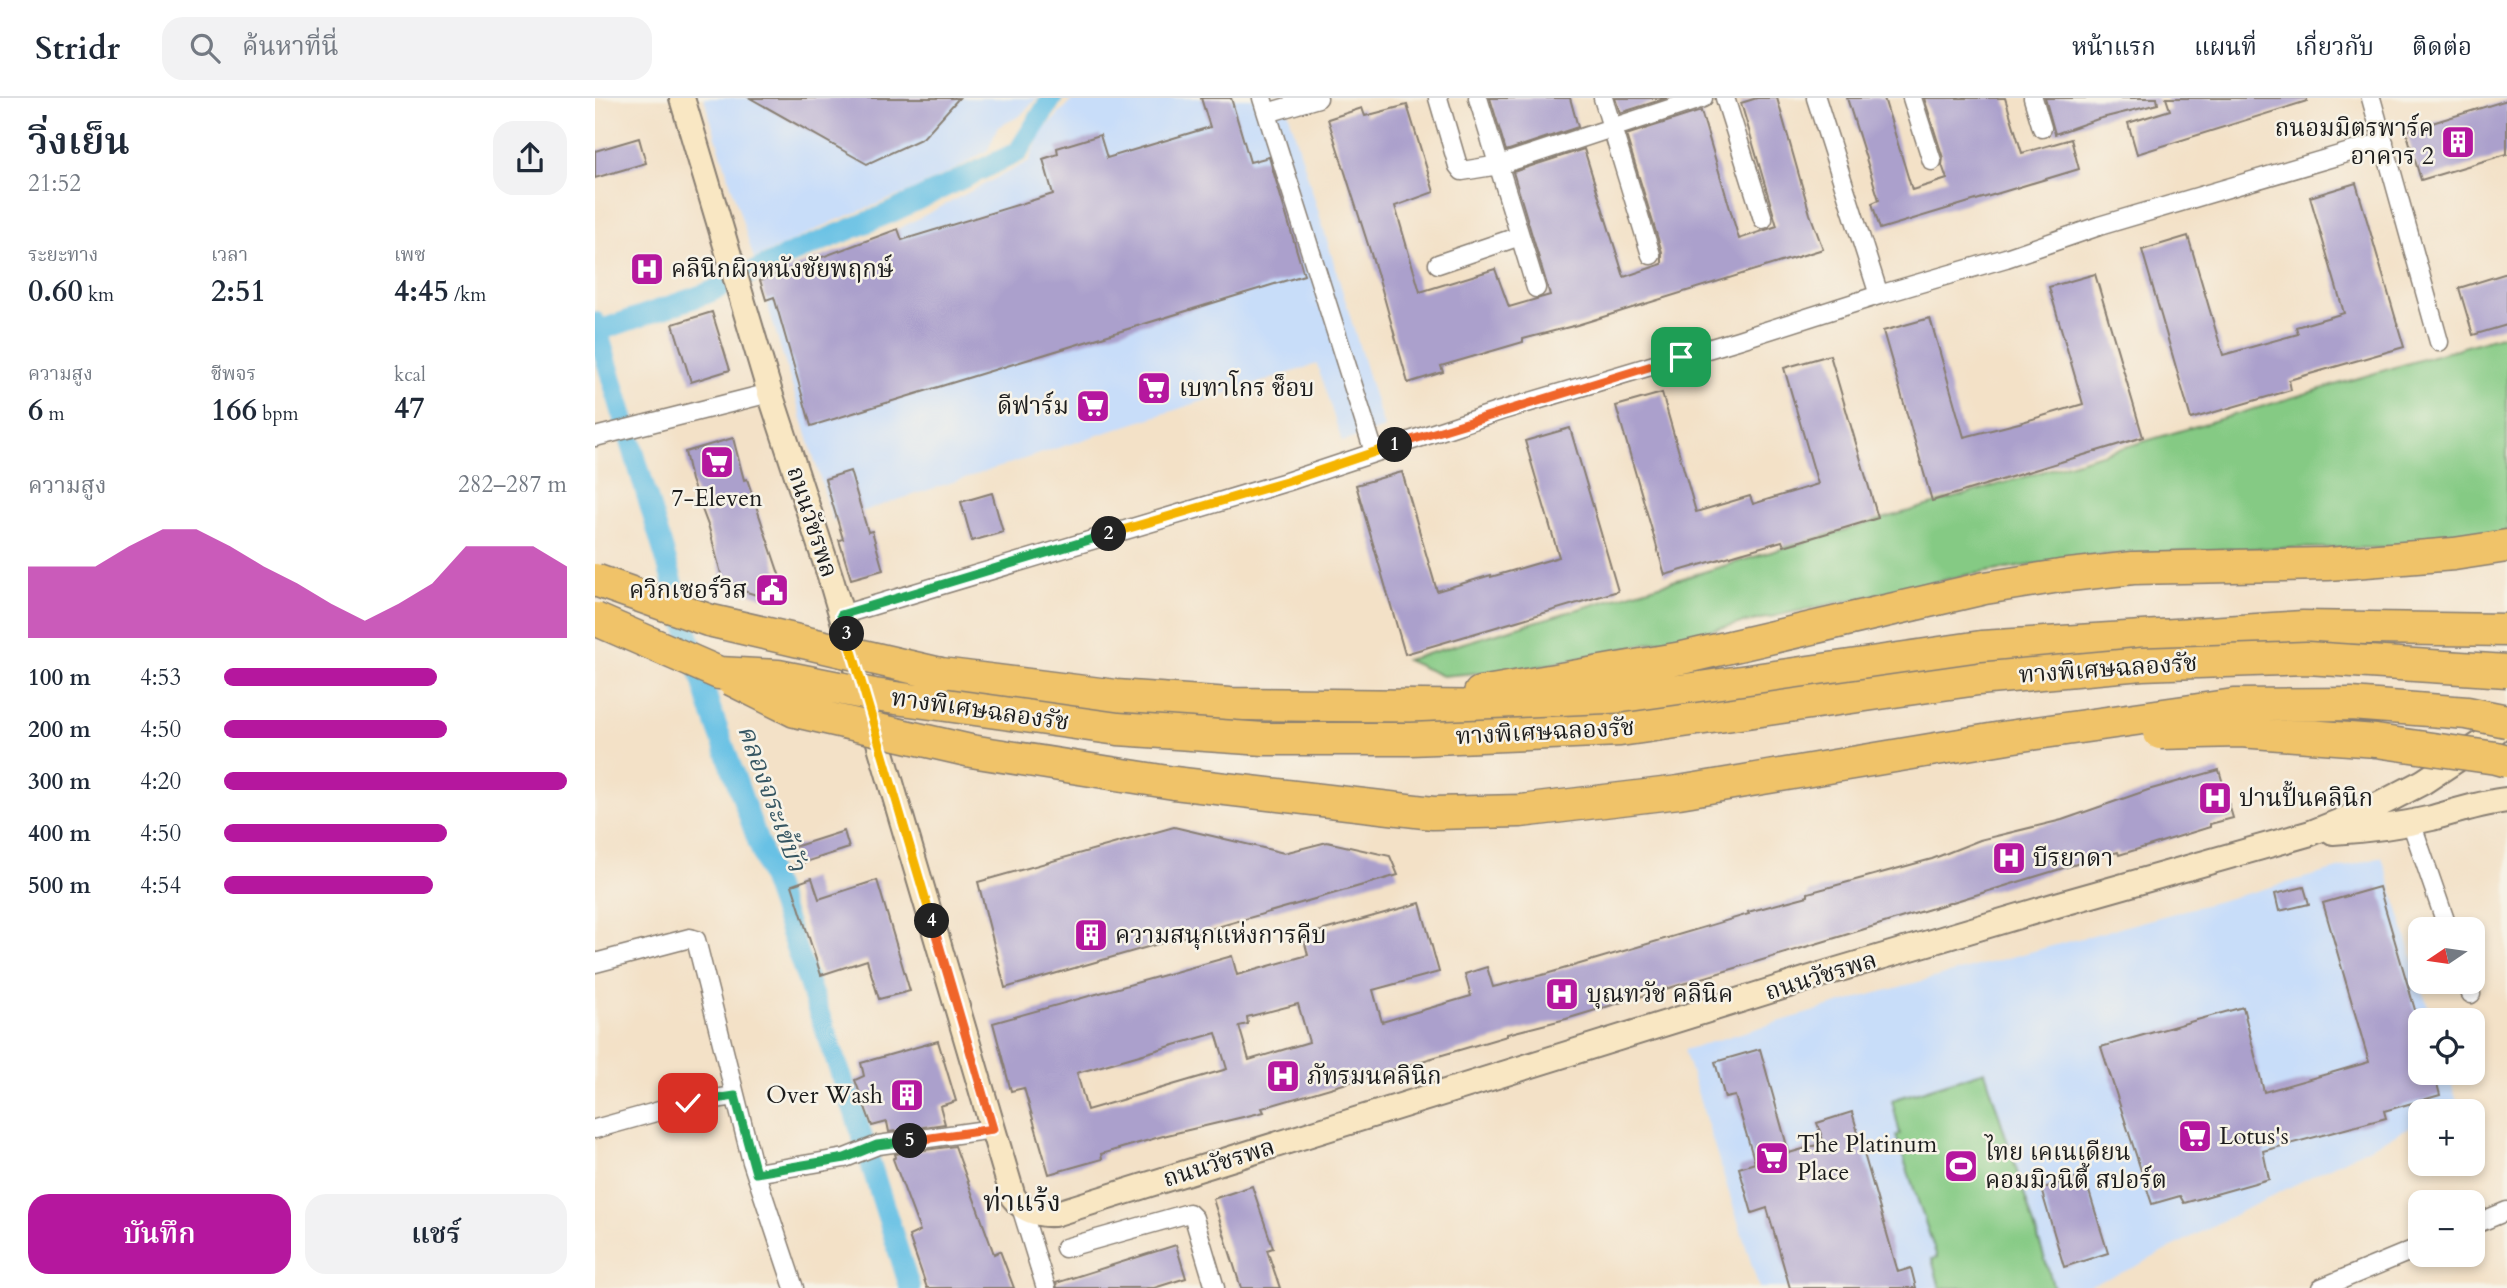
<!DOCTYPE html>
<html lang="th">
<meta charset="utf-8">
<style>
:root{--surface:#fff;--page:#f2f2f3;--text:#1f2937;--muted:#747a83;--line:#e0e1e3;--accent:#b5179e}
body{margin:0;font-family:Cardo,"Noto Serif Thai",serif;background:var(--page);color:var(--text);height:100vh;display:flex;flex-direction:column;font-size:26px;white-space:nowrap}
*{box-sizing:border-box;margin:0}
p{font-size:23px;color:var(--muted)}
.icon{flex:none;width:38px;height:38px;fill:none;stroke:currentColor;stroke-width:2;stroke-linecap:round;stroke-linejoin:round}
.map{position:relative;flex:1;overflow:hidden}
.panel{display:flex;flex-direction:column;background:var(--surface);width:595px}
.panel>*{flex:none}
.needle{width:46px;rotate:257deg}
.controls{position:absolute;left:1813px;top:819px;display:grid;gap:14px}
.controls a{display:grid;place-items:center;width:77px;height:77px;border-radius:14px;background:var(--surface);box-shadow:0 4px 10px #0003;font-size:35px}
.pin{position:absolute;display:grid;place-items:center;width:60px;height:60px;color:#fff;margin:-30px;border-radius:14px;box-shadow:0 4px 10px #0006}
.km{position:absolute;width:35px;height:35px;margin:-18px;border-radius:50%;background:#222;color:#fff;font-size:19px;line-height:35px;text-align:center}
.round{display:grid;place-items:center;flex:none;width:74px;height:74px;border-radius:21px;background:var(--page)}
.summary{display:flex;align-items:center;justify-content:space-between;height:119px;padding:0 28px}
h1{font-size:38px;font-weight:600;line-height:52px}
.figures{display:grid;grid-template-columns:repeat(3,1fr);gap:10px;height:119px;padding:7px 28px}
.figures div{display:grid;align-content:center}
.figures b{font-size:30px;font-weight:600}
.figures small{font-size:19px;font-weight:400}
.figures p{font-size:19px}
.chart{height:196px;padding:14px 28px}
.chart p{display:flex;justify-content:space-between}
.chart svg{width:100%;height:126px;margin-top:7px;fill:var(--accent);opacity:.7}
.button{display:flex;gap:14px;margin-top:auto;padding:14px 28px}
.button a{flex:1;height:80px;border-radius:21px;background:var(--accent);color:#fff;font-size:28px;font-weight:600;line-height:80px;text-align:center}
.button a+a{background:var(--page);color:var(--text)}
ul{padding:0 28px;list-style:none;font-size:23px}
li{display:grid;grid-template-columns:112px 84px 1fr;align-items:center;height:52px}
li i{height:18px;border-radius:9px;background:var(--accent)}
header{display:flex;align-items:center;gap:42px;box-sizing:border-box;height:98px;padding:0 35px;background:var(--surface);border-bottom:2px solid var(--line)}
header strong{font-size:33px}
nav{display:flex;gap:38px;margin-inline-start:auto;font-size:24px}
.search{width:490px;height:63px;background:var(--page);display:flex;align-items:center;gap:18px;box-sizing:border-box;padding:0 24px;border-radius:21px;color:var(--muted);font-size:26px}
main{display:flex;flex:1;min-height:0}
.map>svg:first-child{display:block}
.built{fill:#c8ddf9}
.green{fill:#85ca84;stroke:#507350;stroke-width:2}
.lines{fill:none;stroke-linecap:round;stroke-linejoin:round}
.canal{stroke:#67c1e5;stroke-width:21}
.building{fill:#aba0cc;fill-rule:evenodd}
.street-casing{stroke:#887e72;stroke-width:21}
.secondary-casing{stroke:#887e72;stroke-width:28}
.highway-casing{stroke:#887e72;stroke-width:35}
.street{stroke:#fff;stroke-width:18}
.secondary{stroke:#f9e7c3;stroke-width:24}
.highway{stroke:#f0c369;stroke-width:32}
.highway-bridge-casing{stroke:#887e72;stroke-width:35;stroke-linecap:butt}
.highway-bridge{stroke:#f0c369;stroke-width:32}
.split-1-casing{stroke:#fff;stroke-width:14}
.split-2-casing{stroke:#fff;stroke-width:14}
.split-3-casing{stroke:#fff;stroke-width:14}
.split-4-casing{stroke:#fff;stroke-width:14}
.split-5-casing{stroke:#fff;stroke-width:14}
.split-6-casing{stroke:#fff;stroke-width:14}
.split-1{stroke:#f0652b;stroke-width:9}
.split-2{stroke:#f5b400;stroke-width:9}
.split-3{stroke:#22a559;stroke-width:9}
.split-4{stroke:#f5b400;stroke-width:9}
.split-5{stroke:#f0652b;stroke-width:9}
.split-6{stroke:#22a559;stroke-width:9}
.labels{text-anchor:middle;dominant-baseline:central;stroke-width:5;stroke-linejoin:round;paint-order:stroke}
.poi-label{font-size:24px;fill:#1c1c1c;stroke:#f7f3e8;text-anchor:start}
.street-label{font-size:24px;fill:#1c1c1c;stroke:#f7f3e8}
.water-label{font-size:26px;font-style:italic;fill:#365662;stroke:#f7f3e8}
.quarter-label{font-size:28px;fill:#1c1c1c;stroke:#f7f3e8}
</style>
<header>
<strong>Stridr</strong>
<div class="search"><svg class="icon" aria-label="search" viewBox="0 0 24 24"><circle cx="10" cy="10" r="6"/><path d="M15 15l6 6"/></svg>ค้นหาที่นี่</div>
<nav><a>หน้าแรก</a><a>แผนที่</a><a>เกี่ยวกับ</a><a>ติดต่อ</a></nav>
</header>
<main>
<section class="panel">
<div class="summary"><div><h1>วิ่งเย็น</h1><p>21:52</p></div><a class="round"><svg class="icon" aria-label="share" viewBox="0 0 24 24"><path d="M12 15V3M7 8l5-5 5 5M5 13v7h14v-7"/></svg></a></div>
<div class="figures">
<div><p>ระยะทาง</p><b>0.60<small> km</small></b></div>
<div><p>เวลา</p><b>2:51</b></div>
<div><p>เพซ</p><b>4:45<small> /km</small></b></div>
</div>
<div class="figures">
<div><p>ความสูง</p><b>6<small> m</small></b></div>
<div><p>ชีพจร</p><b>166<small> bpm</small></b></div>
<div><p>kcal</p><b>47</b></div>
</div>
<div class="chart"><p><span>ความสูง</span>282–287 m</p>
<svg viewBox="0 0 160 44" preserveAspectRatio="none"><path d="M0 44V19L10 19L20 19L30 12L40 6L50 6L60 12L70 19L80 25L90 32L100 38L110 32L120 25L130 12L140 12L150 12L160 19V44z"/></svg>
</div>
<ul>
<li><b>100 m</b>4:53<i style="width:62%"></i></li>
<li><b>200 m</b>4:50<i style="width:65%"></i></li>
<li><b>300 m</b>4:20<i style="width:100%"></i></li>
<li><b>400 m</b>4:50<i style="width:65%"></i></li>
<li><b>500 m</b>4:54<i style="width:61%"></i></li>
</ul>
<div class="button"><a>บันทึก</a><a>แชร์</a></div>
</section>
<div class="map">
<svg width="1912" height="1190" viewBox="0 0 1912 1190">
<rect width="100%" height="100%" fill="#f7f3e8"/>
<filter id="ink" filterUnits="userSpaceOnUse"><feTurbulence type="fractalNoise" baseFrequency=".0143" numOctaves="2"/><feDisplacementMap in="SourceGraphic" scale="14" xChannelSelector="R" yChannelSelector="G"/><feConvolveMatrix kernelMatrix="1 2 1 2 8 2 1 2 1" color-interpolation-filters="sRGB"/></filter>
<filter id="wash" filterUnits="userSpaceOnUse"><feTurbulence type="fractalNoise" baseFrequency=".00686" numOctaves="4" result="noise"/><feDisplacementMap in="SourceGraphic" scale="28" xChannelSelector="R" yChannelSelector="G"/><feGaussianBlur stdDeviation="1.57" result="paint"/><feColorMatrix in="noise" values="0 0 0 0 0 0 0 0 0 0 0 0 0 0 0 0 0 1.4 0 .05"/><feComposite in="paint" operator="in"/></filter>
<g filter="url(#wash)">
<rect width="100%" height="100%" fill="#f3e1c7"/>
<path class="built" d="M109,0H442L425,18L403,29L393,52L365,69L316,93L240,123L159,161Z
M479,0H689L789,330L747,344L722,266L238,423L165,182L303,131L434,63L446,35Z
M1787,759L1837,922H1825V975H1853L1863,1006L1847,1013H1825V1024L1621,1126L1538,1170L1488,1190H1164L1089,952L1260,901Z"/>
<path class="green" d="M1912,236V438L1808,450H1670L1503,457L1372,477L938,570L847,578L811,562Z
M1390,973L1459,1190H1345L1337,1161L1342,1159L1301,1038L1305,1036L1297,1002Z"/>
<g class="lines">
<path class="canal" d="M0,224L115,609L260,1016L315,1190
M3,233L113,195L200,154L297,114L423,54L457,0"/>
</g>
<g id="blocks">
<path class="building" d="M155,0H364L328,40L272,66Z
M606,0H636L655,64L674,59L709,177L216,328L179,199L171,202L165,182L303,131L307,142L458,96L448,61L463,56L462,50L505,37L512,60L615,29Z
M895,0H975L983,29L911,53Z
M1020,0H1072L1025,15Z
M1162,0H1182L1215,116L1228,151L982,227L928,241V244L846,268L848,274L813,285L784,181L733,21L767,10L770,18L812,7L839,94L800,108L825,194L900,171L914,209L955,197L918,74L989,51L1029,179L1067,166V154L1031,37L1106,13L1144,141L1182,128L1146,5Z
M1252,0H1289L1317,92L1352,81L1347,67L1348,60L1329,0H1410L1427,55L1476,41L1484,71L1285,131L1277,105L1284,102Z
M1450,0H1562L1563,6L1503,21L1460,36Z
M1571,0H1712V3L1542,56L1533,25L1575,12Z
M1912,2V56L1826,82L1811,33Z
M44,40L51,65L0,80V53Z
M1761,85L1809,249L1694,282L1696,292L1596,321L1547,152L1593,138L1628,257L1703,236L1701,229L1749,215L1715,99Z
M1912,175V227L1878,237L1864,190Z
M1500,176L1548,339L1337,403L1288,233L1335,220L1369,339L1424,325L1488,306L1454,189Z
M117,214L135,272L96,284L78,226Z
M1235,257L1283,420L1189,448L1187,443L1070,477L1021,308L1067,295L1101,414L1155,398L1158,406L1223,386L1189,270Z
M975,330L1023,493L810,556L761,387L807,374L842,493L896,477V479L964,459L930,343Z
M138,340L149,382L152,381L190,494L171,500L129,487L114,430L96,382L90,354Z
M255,373L273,434L277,433L288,472L256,481L244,442L248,441L230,381Z
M397,395L408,434L377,443L366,404Z
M1624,672L1638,720L1615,726V729L1524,757L1523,754L1498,761L1237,841L971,921L912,936V938L667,1010L669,1014L568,1038L506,1056L507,1061L454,1076L429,990L416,993L398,925L637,858L642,877L713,857L708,838L825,805L844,874L778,892L787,924L876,898L870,876L892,869L898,889L951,876L1154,816L1153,814L1213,798V795L1337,761L1385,742L1467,722L1553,692ZM703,906L714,944L654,962L644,928L653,926L652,919ZM621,935L632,971L492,1012L482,975Z
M579,729L689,755L732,744L795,758L803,777L410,890L383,784Z
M249,733L254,750L201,767L196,750Z
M217,780L224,801L282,782L315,893L284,901L272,862L226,877L197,787Z
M1709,789L1714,806L1684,813L1680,796Z
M1784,789L1825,929V975H1839L1845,997L1789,1013L1791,1020L1668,1053L1674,1081L1589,1105L1585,1098L1557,1106L1506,949L1648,909L1669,994L1774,964L1728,805Z
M343,943L361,1003L345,1008L350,1026L294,1034L292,1024L277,1028L260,982L269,978L266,965Z
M1165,951L1194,1055L1229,1045L1222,1025L1257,1014L1303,1174L1316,1170L1321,1190H1195L1172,1110L1157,1115L1144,1070L1160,1065L1140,998L1130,1000L1120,964Z
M360,1048L399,1156L405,1153L419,1190H332L314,1138L325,1133L298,1061L301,1059L300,1056Z
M1489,1077L1513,1155L1469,1169L1446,1091Z
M657,1088L678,1150L672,1152L685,1190H646L618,1101Z
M581,1147L591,1180L559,1190H462L461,1185Z"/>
</g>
</g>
<g filter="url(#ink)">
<use href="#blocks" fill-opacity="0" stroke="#887e72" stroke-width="2"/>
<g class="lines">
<g class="street-casing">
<path id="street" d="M667,0L779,354
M843,0L863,68L867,73L904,67L1108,0
M883,0L941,190
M1008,0L1056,157
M1130,0L1168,121
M1221,0L1284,197
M1317,0L1337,63
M1438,0L1447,30
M1776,0L1844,244
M672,15L723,0
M843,166L925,138
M0,339L175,295
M246,517L691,384L905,313L1143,242L1284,197L1411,160L1504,128L1789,44
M1816,724L1853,831
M0,865L95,840L101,842L157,1064L199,1190
M1871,884L1876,896
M0,1031L93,1005L140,998
M161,1075L250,1060L283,1047L398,1031
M426,1109L451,1190
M1878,1127L1912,1113
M470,1150L594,1115L599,1120L620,1190
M1726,1190L1825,1149"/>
</g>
<g class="secondary-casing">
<path id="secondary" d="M87,0L175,295L235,478L418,1099C429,1113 442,1117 459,1116L1235,874L1458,808L1716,735L1776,711L1828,684L1890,643L1912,623
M1738,734C1771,732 1804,728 1837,720C1862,713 1886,705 1912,702"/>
</g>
<g class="highway-casing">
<path id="highway" d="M346,576L521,598L635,606L920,609L1016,602L1084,593L1386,549L1708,529L1912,532
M885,595L1087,560L1390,490L1465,478L1538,470L1733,466L1859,456L1912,448"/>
</g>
<use href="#street" class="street"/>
<use href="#secondary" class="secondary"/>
<use href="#highway" class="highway"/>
<g class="highway-bridge-casing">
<path id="highway-bridge" d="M0,482L113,522L346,576
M0,521L124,575L183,578L279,597L523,631L669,641H816L1025,632L1383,581L1547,566L1712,560L1912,573
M136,581L200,613L376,653L579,685L838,715L926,713L1084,694L1413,639L1639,607L1756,606L1872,615L1912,623
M1565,635L1645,633L1781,643L1901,660L1912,663"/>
</g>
<use href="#highway-bridge" class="highway-bridge"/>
</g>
</g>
<g class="lines" filter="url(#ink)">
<g class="split-1-casing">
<path id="split-1" d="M800,347L1086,259"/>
</g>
<g class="split-2-casing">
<path id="split-2" d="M514,436L691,384L800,347"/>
</g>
<g class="split-3-casing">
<path id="split-3" d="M252,536L246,517L514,436"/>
</g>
<g class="split-4-casing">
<path id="split-4" d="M252,536L337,823"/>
</g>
<g class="split-5-casing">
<path id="split-5" d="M315,1043L398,1031L337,823"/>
</g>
<g class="split-6-casing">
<path id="split-6" d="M93,1005L140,998L161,1075L250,1060L282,1047L315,1043"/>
</g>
<use href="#split-1" class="split-1"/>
<use href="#split-2" class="split-2"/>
<use href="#split-3" class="split-3"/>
<use href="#split-4" class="split-4"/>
<use href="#split-5" class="split-5"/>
<use href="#split-6" class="split-6"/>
</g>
<defs>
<g id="building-square" transform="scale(1.75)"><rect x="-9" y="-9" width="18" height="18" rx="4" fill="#b5179e" stroke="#f7f3e8"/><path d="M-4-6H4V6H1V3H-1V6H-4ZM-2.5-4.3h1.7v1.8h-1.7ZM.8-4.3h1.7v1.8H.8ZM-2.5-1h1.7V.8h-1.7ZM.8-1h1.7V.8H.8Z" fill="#fff"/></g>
<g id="hospital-square" transform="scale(1.75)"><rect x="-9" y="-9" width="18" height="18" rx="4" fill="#b5179e" stroke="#f7f3e8"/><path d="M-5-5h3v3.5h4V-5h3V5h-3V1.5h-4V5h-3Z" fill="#fff"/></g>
<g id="supermarket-square" transform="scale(1.75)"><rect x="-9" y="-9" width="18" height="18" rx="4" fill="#b5179e" stroke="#f7f3e8"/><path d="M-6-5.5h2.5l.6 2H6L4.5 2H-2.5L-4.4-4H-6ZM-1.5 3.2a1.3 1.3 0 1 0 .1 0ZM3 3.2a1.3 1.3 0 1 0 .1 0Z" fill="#fff"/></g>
<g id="civic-square" transform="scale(1.75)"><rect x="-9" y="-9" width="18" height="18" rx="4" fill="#b5179e" stroke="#f7f3e8"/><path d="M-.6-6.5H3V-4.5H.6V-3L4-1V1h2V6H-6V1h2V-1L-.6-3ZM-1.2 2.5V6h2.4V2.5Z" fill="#fff"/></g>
<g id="stadium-square" transform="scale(1.75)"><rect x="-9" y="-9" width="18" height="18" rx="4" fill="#b5179e" stroke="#f7f3e8"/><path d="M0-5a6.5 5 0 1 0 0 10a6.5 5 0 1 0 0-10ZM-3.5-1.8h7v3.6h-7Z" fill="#fff"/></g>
</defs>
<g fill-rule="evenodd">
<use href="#building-square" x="1863" y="44"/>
<use href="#hospital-square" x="52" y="171"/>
<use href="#supermarket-square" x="559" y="290"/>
<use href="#supermarket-square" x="498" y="308"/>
<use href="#supermarket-square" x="122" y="364"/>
<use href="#civic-square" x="177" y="492"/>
<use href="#hospital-square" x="1620" y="700"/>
<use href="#hospital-square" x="1414" y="760"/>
<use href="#building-square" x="496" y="837"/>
<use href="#hospital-square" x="967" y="896"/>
<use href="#hospital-square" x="688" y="978"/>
<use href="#building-square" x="312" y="997"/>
<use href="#supermarket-square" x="1600" y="1038"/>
<use href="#supermarket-square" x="1177" y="1060"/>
<use href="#stadium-square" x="1366" y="1068"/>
</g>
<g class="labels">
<g class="poi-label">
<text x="1839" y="30" text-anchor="end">ถนอมมิตรพาร์ค<tspan x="1839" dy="28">อาคาร 2</tspan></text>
<text x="76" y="171">คลินิกผิวหนังชัยพฤกษ์</text>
<text x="584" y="290">เบทาโกร ช็อบ</text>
<text x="474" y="308" text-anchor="end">ดีฟาร์ม</text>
<text x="122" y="400" text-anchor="middle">7-Eleven</text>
<text x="152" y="492" text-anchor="end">ควิกเซอร์วิส</text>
<text x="1644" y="700">ปานปั้นคลินิก</text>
<text x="1438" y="760">บีรยาดา</text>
<text x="520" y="837">ความสนุกแห่งการคีบ</text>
<text x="992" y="896">บุณทวัช คลินิค</text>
<text x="712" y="978">ภัทรมนคลินิก</text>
<text x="288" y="997" text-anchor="end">Over Wash</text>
<text x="1624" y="1038">Lotus's</text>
<text x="1202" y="1046">The Platinum<tspan x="1202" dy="28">Place</tspan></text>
<text x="1390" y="1054">ไทย เคเนเดียน<tspan x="1390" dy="28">คอมมิวนิตี้ สปอร์ต</tspan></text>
</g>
<g class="street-label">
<text transform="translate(217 424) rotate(72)">ถนนวัชรพล</text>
<text transform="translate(1513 571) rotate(-4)">ทางพิเศษฉลองรัช</text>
<text transform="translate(385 612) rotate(8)">ทางพิเศษฉลองรัช</text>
<text transform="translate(950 634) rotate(-3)">ทางพิเศษฉลองรัช</text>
<text transform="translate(1226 878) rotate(-17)">ถนนวัชรพล</text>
<text transform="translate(624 1065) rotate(-17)">ถนนวัชรพล</text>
</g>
<g class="water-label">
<text transform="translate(177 700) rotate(70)">คลองจระเข้บัว</text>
</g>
<g class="quarter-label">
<text x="427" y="1104">ท่าแร้ง</text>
</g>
</g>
</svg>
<div class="controls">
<a><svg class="needle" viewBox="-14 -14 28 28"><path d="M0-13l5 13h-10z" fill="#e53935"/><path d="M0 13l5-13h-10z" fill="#747a83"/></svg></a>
<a><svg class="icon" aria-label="locate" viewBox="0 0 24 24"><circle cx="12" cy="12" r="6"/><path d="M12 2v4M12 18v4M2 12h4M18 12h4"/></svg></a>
<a>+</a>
<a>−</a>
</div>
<div class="pin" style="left:1086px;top:259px;background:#1e9e55"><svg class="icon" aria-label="arrive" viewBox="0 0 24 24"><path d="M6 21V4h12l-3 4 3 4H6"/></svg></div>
<div class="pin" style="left:93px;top:1005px;background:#d93025"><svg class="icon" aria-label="check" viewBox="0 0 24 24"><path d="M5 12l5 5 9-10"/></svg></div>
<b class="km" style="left:800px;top:347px">1</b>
<b class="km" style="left:514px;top:436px">2</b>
<b class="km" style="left:252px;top:536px">3</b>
<b class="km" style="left:337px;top:823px">4</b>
<b class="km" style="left:315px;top:1043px">5</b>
</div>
</main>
